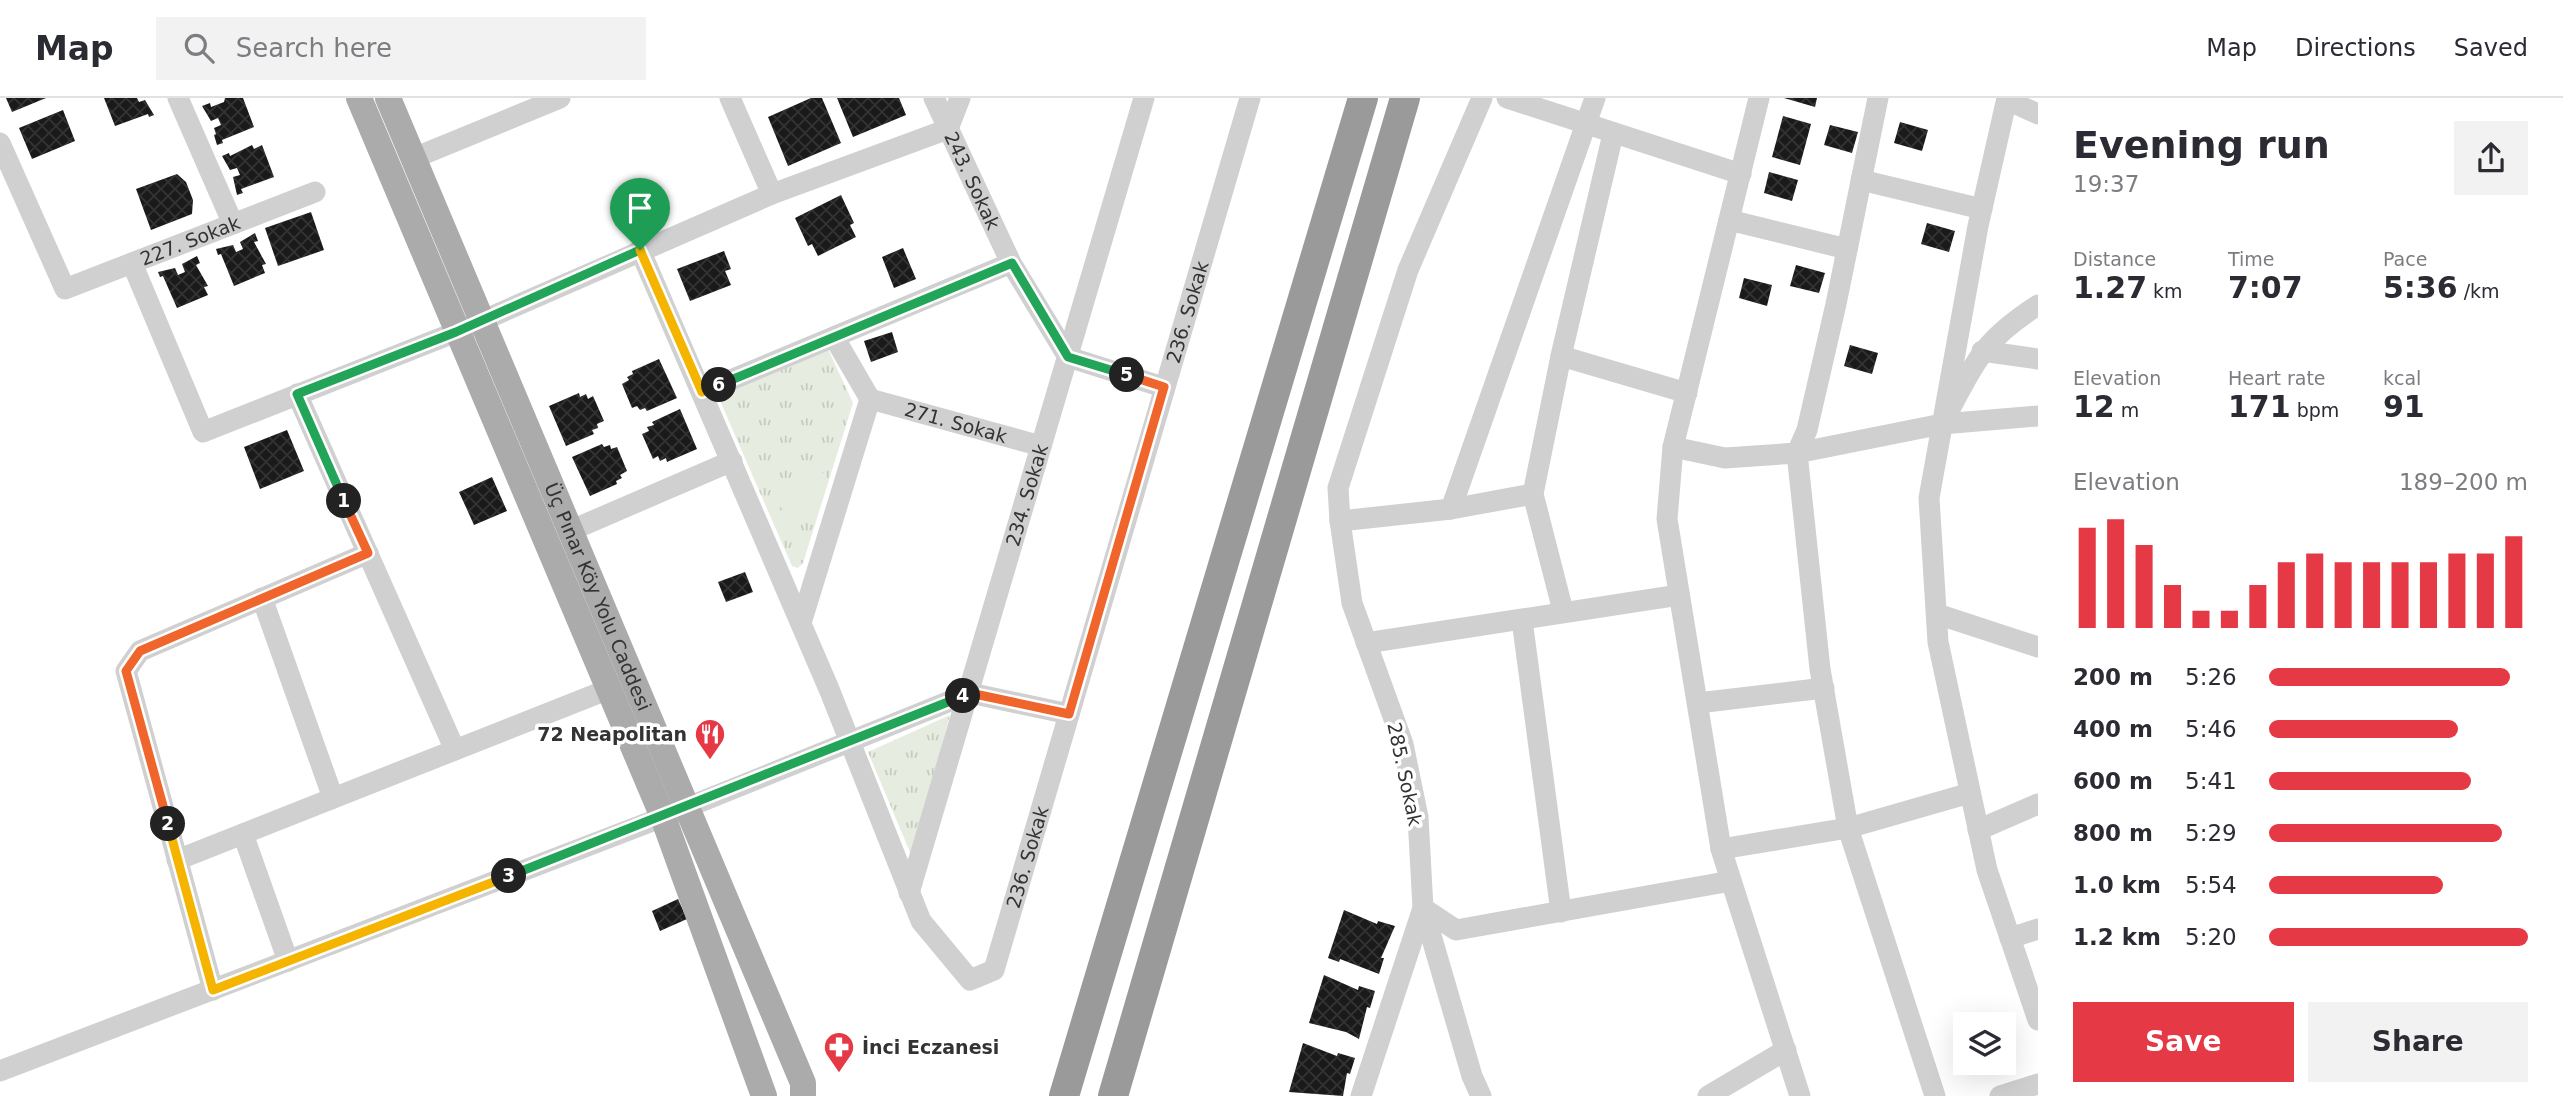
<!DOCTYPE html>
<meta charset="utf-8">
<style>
:root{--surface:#fff;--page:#f2f2f3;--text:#2b2b33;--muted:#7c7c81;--line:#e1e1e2;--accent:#e63946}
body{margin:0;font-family:"DejaVu Sans",sans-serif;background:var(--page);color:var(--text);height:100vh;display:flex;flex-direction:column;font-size:26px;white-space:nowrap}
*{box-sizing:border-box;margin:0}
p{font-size:23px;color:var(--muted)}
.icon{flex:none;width:38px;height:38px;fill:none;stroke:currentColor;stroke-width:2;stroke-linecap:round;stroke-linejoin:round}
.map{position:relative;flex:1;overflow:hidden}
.details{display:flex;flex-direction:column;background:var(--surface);width:525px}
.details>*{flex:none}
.tools{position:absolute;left:1953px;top:914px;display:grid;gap:14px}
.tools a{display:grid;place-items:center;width:63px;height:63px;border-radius:0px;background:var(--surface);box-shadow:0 7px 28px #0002;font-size:35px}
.pin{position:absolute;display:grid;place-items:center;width:60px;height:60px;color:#fff;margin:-72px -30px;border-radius:50% 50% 50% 0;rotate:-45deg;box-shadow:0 0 7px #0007}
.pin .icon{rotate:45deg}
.km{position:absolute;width:35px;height:35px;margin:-18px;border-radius:50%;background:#222;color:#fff;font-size:19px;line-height:35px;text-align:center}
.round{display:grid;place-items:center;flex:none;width:74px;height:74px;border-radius:0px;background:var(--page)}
.head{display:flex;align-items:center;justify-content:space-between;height:119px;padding:0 35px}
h1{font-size:38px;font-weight:700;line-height:52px}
.stats{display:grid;grid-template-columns:repeat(3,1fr);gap:10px;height:119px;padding:7px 35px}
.stats div{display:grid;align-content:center}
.stats b{font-size:30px;font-weight:700}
.stats small{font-size:19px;font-weight:400}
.stats p{font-size:19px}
.chart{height:196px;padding:14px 35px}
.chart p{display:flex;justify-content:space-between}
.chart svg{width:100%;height:126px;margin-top:7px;stroke:var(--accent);stroke-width:6}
.primary-button{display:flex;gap:14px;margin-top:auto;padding:14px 35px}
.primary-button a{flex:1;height:80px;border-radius:0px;background:var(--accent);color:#fff;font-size:28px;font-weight:700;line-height:80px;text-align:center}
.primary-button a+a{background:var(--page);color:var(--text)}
ul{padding:0 35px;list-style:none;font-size:23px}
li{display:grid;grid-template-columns:112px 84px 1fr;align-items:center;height:52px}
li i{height:18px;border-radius:9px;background:var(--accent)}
header{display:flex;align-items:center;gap:42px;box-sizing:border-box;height:98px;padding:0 35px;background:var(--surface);border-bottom:2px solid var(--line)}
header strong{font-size:33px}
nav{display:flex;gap:38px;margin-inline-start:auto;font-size:24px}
.search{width:490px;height:63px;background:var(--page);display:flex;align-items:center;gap:18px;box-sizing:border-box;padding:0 24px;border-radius:0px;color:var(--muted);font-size:26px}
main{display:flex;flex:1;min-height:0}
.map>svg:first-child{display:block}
.park{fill:url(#park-tufts)}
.garden{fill:#e6ecdf}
.building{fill:url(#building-cross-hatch)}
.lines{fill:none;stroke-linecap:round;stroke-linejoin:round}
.minor{stroke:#d0d0d0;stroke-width:21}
.major{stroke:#ababab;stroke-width:26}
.highway{stroke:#9a9a9a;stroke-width:30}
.split-1-casing{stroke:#fff;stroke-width:14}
.split-2-casing{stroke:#fff;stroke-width:14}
.split-3-casing{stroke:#fff;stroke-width:14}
.split-4-casing{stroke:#fff;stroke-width:14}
.split-5-casing{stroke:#fff;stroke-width:14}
.split-6-casing{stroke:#fff;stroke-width:14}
.split-7-casing{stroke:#fff;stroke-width:14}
.split-1{stroke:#22a559;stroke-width:9}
.split-2{stroke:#f0652b;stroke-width:9}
.split-3{stroke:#f5b400;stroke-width:9}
.split-4{stroke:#22a559;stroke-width:9}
.split-5{stroke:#f0652b;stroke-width:9}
.split-6{stroke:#22a559;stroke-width:9}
.split-7{stroke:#f5b400;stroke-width:9}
.labels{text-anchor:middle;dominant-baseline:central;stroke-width:7;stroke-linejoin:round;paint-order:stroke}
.street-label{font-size:19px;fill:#333;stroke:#fff}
.poi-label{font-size:19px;font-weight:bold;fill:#333;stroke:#fff;text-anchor:end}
</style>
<header>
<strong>Map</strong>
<div class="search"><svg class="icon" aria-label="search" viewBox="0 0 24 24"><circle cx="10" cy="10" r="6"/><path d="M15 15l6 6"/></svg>Search here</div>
<nav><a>Map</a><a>Directions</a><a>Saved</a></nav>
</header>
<main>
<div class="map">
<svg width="2038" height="998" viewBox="0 0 2038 998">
<defs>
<pattern id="park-tufts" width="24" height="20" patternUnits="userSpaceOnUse" patternTransform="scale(1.75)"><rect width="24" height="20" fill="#e6ecdf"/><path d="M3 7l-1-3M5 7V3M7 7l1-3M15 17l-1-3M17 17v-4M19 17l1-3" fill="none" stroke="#c6cbc0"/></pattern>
<pattern id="building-cross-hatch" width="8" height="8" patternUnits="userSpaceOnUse" patternTransform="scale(1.75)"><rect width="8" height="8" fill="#1a1a1a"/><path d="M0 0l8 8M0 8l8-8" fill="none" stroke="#333"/></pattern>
</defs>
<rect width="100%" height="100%" fill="#fff"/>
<path class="park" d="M828,251L853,305L803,465L798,470L792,468L721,305L727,292Z
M950,617L912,759L868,654Z"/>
<path class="garden" d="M796,367L826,376L811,426L780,416Z"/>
<path class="building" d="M6,0H46L12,14Z
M104,0H137L139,4L145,2L154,17L149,19L148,16L115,28Z
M225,0H243L254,29L222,42L223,45L217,47L214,37L216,36L214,30L221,27L218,20L211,23L202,8L210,5L211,9L224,4Z
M811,0H822L841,45L788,68L768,19Z
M837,0H899L906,17L853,39Z
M1784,0H1817L1815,9Z
M63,12L75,43L32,61L19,30Z
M1783,18L1811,26L1800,67L1772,59Z
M1900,24L1928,32L1922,53L1894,45Z
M1830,27L1858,34L1852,55L1824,47Z
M252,47L254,51L262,47L274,79L241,91L243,95L237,97L233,79L240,77L237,70L230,72L222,58L229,55L230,58Z
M1769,74L1798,82L1792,103L1764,95Z
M177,76L186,84L193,102L192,116L151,132L136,91Z
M841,97L854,125L850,127L856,139L818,158L812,146L808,148L795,120Z
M311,114L324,152L278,168L265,130Z
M1927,125L1955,133L1949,154L1921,146Z
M255,135L258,143L254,144L266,166L262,167L265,175L234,188L221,156L218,157L216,151L233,147L236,154L243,151L240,144Z
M903,150L916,181L894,190L882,159Z
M724,153L731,171L725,173L731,187L690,203L677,171Z
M197,158L200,165L196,167L208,188L204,189L208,197L177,210L163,178L160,179L158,174L175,170L178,177L185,174L182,166Z
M1796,167L1825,175L1819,195L1790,188Z
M1744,180L1772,187L1767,208L1739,200Z
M892,234L898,254L871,264L864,243Z
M1850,247L1878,255L1872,276L1844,268Z
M659,261L677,300L647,313L645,310L640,312L637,308L632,310L622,286L629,282L627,279L633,276L632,273Z
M579,295L580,299L586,296L588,301L593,298L604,323L597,326L598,330L592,332L594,336L566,348L549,308Z
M680,311L697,351L667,364L666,360L660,363L658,358L653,361L642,336L649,333L647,329L654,327L652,324Z
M287,332L304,373L260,391L244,349Z
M602,346L604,349L610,347L611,351L617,349L627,373L620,377L622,380L616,383L617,386L590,398L572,359Z
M492,379L507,413L474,427L459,394Z
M745,474L753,494L726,504L718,484Z
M678,801L687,821L660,833L652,813Z
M1344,812L1377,826L1378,823L1395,828L1381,860H1384L1379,876L1340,861L1339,864L1328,860Z
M1324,877L1358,892L1359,888L1375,893L1370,910L1367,909L1359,941L1346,934L1309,925Z
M1303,945L1337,958L1338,955L1355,960L1350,976L1347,975L1343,998L1289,994Z"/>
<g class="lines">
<g class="minor">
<path d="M178,0L233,126"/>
<path d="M730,0L772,96"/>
<path id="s1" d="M934,0L1011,165L1068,259L1163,289"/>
<path d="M1507,0L1741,76"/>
<path d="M1759,0L1673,349L1667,421L1721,751L1800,998"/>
<path d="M1878,0L1836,206L1807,332L1797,355L1820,571L1848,730L1935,998"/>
<path d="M2007,0L1978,128L1929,400L1938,544L1987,772L2038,922"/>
<path d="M2007,2L2038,16"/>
<path d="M948,31L960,0"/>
<path id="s2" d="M0,45L65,191L315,94"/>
<path d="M414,60L560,0"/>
<path d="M1861,82L1982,111"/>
<path d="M1729,122L1847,151"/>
<path id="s3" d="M640,152L829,591L921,823L970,882L994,872L1250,0"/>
<path d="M132,165L203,334L456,234L772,96L948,31"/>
<path d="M1982,253L2038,261"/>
<path d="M1561,258L1687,295"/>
<path d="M702,294L1011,165"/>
<path d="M297,296L455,652"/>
<path id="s4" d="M870,301L1041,348"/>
<path d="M1951,309C1979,257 1987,240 2038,207"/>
<path d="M1673,349L1725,360L1797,355L1942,326L2038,318"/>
<path d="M1451,411L1595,0"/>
<path d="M1340,423L1451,411L1533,396"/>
<path d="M572,432L732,363"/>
<path d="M262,500L333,700"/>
<path d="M1563,513L1533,396L1561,258L1613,36"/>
<path d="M1937,516L2038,549"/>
<path d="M1522,522L1561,814"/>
<path d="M801,525L870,301L834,239"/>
<path d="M1366,545L1679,497"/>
<path d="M1698,605L1824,590"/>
<path d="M1978,732L2038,706"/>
<path d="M243,736L288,863"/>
<path d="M1721,751L1848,730L1970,695"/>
<path d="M177,762L609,591"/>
<path id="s5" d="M909,795L1144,0"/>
<path d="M2010,840L2038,831"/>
<path d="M213,892L126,573L140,553L368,455"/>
<path d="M0,973L663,719L970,595L1069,616"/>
<path d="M1361,998L1423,810L1456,832L1731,783"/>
<path d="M1481,998L1472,978L1423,810L1418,719L1403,646L1352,505L1340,423L1338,390L1408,172L1482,0"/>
<path d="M1708,998L1786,952"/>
<path d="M2000,998L2038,986"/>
</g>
<g class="major">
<path d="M359,0L663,719L764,998"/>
<path id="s6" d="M388,0L803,985V998"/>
</g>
<path class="highway" d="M1064,998L1363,0
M1113,998L1405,0"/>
</g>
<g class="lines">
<g class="split-1-casing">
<path id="split-1" d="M344,403L297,296L456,234L640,152"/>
</g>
<g class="split-2-casing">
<path id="split-2" d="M168,726L126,573L140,553L368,455L344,403"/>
</g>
<g class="split-3-casing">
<path id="split-3" d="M168,726L213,892L509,778"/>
</g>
<g class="split-4-casing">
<path id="split-4" d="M509,778L963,598"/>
</g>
<g class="split-5-casing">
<path id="split-5" d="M963,598L970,595L1069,616L1164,289L1127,277"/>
</g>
<g class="split-6-casing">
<path id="split-6" d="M719,287L1012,165L1068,259L1127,277"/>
</g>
<g class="split-7-casing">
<path id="split-7" d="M640,152L702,294L719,287"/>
</g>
<use href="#split-1" class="split-1"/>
<use href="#split-2" class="split-2"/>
<use href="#split-3" class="split-3"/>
<use href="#split-4" class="split-4"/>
<use href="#split-5" class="split-5"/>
<use href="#split-6" class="split-6"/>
<use href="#split-7" class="split-7"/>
</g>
<defs>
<g id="restaurant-pin" transform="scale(1.575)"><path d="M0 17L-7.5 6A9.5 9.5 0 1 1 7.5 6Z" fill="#e63946" stroke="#fff"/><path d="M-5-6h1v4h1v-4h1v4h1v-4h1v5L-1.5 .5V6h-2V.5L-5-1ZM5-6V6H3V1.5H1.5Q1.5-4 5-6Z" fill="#fff"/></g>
<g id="pharmacy-pin" transform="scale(1.575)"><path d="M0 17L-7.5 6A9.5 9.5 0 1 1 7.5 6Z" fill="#e63946" stroke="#fff"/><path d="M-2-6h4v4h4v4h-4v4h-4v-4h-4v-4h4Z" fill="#fff"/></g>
</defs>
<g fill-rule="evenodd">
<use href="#restaurant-pin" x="710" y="636"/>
<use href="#pharmacy-pin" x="839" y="949"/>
</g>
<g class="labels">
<g class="street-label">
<text stroke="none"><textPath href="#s1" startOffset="91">243. Sokak</textPath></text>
<text stroke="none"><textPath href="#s2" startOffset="294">227. Sokak</textPath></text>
<text stroke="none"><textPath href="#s3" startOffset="1516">236. Sokak</textPath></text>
<text stroke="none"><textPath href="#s4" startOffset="89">271. Sokak</textPath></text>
<text stroke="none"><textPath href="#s5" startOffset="415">234. Sokak</textPath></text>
<text stroke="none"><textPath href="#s6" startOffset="541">Üç Pınar Köy Yolu Caddesi</textPath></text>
<text transform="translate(1405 676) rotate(78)">285. Sokak</text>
<text stroke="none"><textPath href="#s3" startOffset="948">236. Sokak</textPath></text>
</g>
<g class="poi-label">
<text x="687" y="636">72 Neapolitan</text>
<text x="862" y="949" text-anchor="start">İnci Eczanesi</text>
</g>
</g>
</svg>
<div class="tools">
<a><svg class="icon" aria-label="layers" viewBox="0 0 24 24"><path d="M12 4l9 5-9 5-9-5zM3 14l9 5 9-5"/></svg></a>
</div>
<div class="pin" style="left:640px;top:152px;background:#1e9e55"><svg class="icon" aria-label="arrive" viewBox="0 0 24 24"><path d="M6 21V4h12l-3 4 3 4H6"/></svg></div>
<b class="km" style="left:344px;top:403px">1</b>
<b class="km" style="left:168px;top:726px">2</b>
<b class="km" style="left:509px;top:778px">3</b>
<b class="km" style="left:963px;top:598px">4</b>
<b class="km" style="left:1127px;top:277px">5</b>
<b class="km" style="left:719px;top:287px">6</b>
</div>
<section class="details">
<div class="head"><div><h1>Evening run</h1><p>19:37</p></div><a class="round"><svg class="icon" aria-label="share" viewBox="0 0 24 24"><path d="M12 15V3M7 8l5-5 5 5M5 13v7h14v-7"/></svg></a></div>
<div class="stats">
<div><p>Distance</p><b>1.27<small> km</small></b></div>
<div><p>Time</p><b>7:07</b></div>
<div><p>Pace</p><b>5:36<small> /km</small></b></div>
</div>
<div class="stats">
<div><p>Elevation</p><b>12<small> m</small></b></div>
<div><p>Heart rate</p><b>171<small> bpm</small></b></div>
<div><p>kcal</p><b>91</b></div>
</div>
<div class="chart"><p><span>Elevation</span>189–200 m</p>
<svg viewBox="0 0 160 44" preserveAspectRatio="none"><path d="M5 44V9M15 44V6M25 44V15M35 44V29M45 44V38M55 44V38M65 44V29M75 44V21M85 44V18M95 44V21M105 44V21M115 44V21M125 44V21M135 44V18M145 44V18M155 44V12"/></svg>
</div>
<ul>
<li><b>200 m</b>5:26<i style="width:93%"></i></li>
<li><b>400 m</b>5:46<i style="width:73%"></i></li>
<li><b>600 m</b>5:41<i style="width:78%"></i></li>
<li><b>800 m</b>5:29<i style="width:90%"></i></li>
<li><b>1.0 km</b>5:54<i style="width:67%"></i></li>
<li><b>1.2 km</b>5:20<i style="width:100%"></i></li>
</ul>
<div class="primary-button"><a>Save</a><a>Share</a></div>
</section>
</main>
